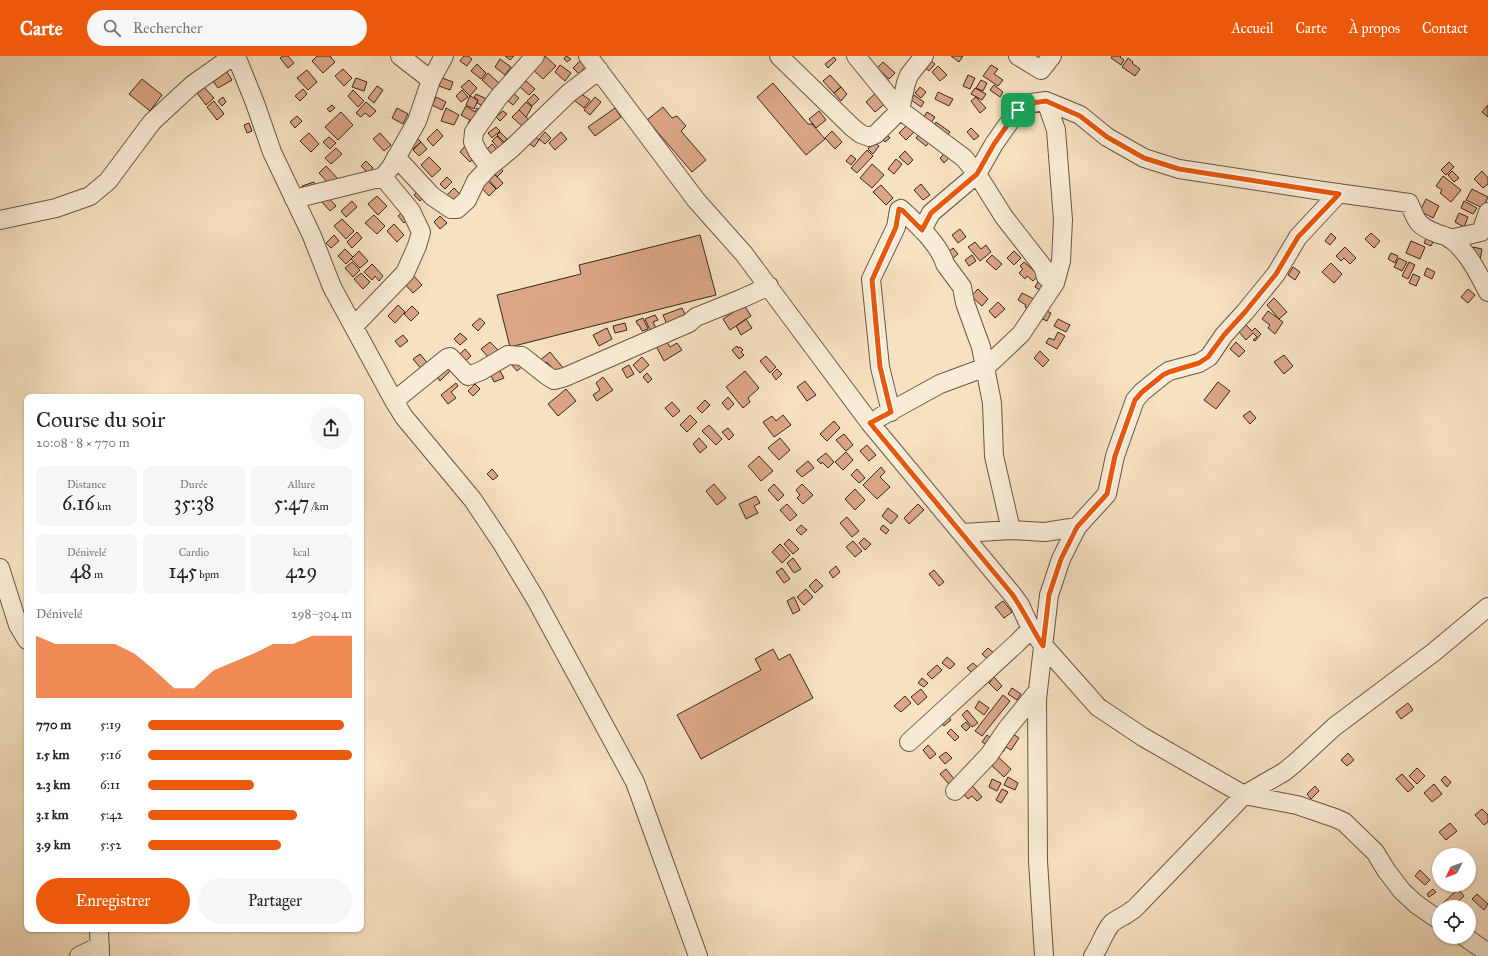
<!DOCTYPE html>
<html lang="fr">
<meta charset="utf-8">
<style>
:root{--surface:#fff;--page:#f6f6f6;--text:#222;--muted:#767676;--accent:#ea580c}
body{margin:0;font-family:"IM FELL Great Primer",serif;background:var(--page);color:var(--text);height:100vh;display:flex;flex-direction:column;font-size:15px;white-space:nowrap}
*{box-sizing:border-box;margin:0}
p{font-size:13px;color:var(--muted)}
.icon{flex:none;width:22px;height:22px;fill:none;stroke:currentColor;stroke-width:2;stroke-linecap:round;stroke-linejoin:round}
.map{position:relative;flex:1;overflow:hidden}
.sheet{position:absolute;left:24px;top:338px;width:340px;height:538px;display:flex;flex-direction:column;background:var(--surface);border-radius:8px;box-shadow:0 1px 3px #0004}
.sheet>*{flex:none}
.needle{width:26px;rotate:228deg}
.tools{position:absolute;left:1432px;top:792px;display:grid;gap:8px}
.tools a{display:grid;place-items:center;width:44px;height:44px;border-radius:50%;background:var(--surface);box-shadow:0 1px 3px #0004;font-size:20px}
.pin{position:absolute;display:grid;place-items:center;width:34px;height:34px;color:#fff;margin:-17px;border-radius:8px;box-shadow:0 2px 6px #0006}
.round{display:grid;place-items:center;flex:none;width:42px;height:42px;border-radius:21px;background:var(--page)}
.headline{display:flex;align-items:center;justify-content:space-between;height:68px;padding:0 12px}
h1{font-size:22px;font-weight:600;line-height:30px}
.stats{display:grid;grid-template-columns:repeat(3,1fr);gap:6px;height:68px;padding:4px 12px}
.stats div{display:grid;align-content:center;border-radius:8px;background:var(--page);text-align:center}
.stats b{font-size:20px;font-weight:600}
.stats small{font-size:11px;font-weight:400}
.stats p{font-size:11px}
.chart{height:112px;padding:8px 12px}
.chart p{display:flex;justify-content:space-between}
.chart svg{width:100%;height:72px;margin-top:4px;fill:var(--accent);opacity:.7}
.primary-button{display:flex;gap:8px;margin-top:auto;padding:8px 12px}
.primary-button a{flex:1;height:46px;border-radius:24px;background:var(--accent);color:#fff;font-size:16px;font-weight:600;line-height:46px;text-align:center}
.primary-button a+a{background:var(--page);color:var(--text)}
ul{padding:0 12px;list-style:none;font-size:13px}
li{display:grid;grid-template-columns:64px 48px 1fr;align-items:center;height:30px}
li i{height:10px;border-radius:5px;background:var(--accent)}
header{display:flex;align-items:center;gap:24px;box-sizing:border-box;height:56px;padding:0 20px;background:var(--accent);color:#fff}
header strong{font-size:19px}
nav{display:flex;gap:22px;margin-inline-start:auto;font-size:14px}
.search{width:280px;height:36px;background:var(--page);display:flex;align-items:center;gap:10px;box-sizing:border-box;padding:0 14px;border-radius:22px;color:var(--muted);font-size:15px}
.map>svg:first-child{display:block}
.building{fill:#dba686;stroke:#39271f}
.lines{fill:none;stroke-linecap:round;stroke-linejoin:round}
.minor-casing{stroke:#685647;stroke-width:20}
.minor{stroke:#f9ecd6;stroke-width:18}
.route-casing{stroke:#fff;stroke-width:8}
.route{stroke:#ea580c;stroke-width:5}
</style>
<header>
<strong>Carte</strong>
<div class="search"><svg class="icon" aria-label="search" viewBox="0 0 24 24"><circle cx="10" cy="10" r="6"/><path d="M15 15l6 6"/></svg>Rechercher</div>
<nav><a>Accueil</a><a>Carte</a><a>À propos</a><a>Contact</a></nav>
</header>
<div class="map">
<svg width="1488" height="900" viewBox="0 0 1488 900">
<rect width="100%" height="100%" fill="#f6e1c0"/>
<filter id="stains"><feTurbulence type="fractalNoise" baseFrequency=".005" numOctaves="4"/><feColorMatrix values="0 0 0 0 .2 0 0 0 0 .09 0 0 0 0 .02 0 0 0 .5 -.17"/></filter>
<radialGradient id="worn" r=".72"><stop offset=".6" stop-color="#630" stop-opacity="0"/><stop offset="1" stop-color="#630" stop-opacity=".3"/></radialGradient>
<path class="building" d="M283,0H288L294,7L288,12L280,2Z
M317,0H330L335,6L323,17L312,5Z
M464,0H468L472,3L467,10L460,5Z
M505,0H514L510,4Z
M540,0H545L556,10L543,23L530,11Z
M566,0L571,3L567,6L564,3Z
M951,0H963L959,6Z
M1112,0H1121L1120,1L1124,4L1121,9L1111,2Z
M834,1L836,4L828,12L825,8Z
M927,2L935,8L929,15L921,8Z
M1128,2L1133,6L1132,7L1140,13L1135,20L1122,11Z
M500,3L511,11L505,19L495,11Z
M580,5L586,10L579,18L573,12Z
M883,6L895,17L889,23L877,12Z
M477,8L486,17L481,23L471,15Z
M560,9L571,17L565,25L555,16Z
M991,9L998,13L994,18L1003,24L998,30L983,20Z
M938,10L947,19L940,25L932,16Z
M225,13L232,24L218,32L211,22Z
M343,13L352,22L344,30L335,20Z
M307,14L317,26L308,34L297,22Z
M488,17L500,28L494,35L482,24Z
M830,19L841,31L834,37L823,25Z
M968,19L975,22L970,33L963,30Z
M356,22L367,26L364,35L352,31Z
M442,22L453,26L450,34L439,30Z
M142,23L162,39L150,55L129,38Z
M469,24L477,32L470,40L461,31Z
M981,24L987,27L983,35L976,32Z
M526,25L535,33L529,39L520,31Z
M773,27L808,68H812L825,83L806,99L757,41Z
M994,29L1003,36L1000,41L990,34Z
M377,30L383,34L374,47L368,42Z
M204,31L214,42L206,49L197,37Z
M841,31L847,38L841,45L834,37Z
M920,31L926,36L921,42L915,37Z
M975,32L986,38L982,44L971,38Z
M303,33L307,38L300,45L295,40Z
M508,33L519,42L513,49L502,40Z
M353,34L364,45L358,51L348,40Z
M462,34L468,41L461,46L456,40Z
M878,35L887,46L875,56L866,46Z
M938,36L953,43L949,50L935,43Z
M580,37L590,44L584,52L574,44Z
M476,38L491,45L487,52L477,47L478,44L474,42Z
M534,38L539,43L532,50L527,45Z
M914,39L924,46L921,51L911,44Z
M470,40L478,44L474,53L466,49Z
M223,41L226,46L222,50L218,45Z
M436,41L446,46L442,54L432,49Z
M595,41L601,46L590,59L584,54Z
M976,41L986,52L980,57L971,45Z
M214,45L224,58L217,64L207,51Z
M366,46L376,55L370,61L365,57L361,61L356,57Z
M526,46L532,51L526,61L519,54Z
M332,49L335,52L330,56L327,53Z
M1488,49V61L1482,56Z
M466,50L475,56L477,52L482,55L473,70L468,67L470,64L461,59Z
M663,51L672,62L677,60L686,70L681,75L706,104L692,116L647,64Z
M397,52L408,58L403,68L392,62Z
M446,52L459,59L454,69L441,65Z
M615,52L621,61L595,80L588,71Z
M519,54L529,64L523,71L512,61Z
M503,55L507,58L500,65L496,61Z
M819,55L826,64L816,72L809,63Z
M341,56L353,69L338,84L325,71Z
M927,56L935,61L928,71L921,66Z
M297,60L302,65L295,72L290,66Z
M910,66L917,73L906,84L899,77Z
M936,66L950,76L945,82L931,72Z
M249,67L252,75L247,77L244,69Z
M496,71L500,75L492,82L488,77Z
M971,72L979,80L974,84L967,76Z
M437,73L443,80L433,90L427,83Z
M832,75L842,86L835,93L825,82Z
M883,75L890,82L885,86L879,80Z
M500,76L507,83L504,86L497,79Z
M529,76L539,84L534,91L523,83Z
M545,76L551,82L545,88L539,83Z
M561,76L567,83L555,94L549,87Z
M921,76L931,84L926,90L916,82Z
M309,77L319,88L311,96L300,85Z
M380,77L391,89L384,95L373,83Z
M415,80L421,86L413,93L408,87Z
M497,80L504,88L499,93L492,85Z
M329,81L336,87L330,93L323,86Z
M873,85L879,90L873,98L868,93Z
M421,86L427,93L419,100L413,94Z
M492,88L501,98L495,103L486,94Z
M466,89L476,100L470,106L460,96Z
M336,92L342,98L331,108L325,102Z
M867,94L873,100L857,117L851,112Z
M905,95L913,104L908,109L899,101Z
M946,96L950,101L944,107L940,102Z
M851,99L856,103L851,109L846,105Z
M429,101L441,113L432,121L421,109Z
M896,103L902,108L894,118L888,113Z
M366,105L373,112L368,117L361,110Z
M1449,106L1454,111L1446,119L1441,114Z
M497,108L503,115L497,121L491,114Z
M872,108L884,119L872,132L860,122Z
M326,110L338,123L331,130L319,117Z
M492,115L503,127L497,133L486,121Z
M1452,115L1459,122L1454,126L1448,119Z
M1482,115L1488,122V128L1483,132L1474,123Z
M1443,120L1461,134L1451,146L1440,137L1442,134L1436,130Z
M447,121L452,126L445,133L440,128Z
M484,121L496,133L489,140L477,127Z
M314,126L317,134L304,138L302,130Z
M921,128L930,139L923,144L914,134Z
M881,129L893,142L886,149L873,136Z
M454,132L465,143L456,151L446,140Z
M420,133L426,139L420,145L414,139Z
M1472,133L1488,141L1483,152L1466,144Z
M327,140L336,150L330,155L321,145Z
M377,140L387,150L378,159L368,148Z
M1426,143L1439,150L1433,162L1420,155Z
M352,145L357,151L346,161L341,155Z
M1464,145L1477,152L1473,158L1461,152Z
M404,154L410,161L404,167L398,160Z
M1459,157L1468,161L1464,171L1455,166Z
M374,159L385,170L377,178L365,167Z
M440,160L447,167L440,173L434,166Z
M342,163L354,175L346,183L334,170Z
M394,168L404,179L397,186L387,175Z
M960,173L966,181L958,187L952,179Z
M357,176L362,182L352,192L347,186Z
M1331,177L1336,182L1330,189L1325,185Z
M1371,177L1380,185L1374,192L1365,183Z
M334,179L339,185L331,192L326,187Z
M700,179L716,239L510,291L497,239L581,218L579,209Z
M1427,181L1434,184L1431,190L1424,187Z
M1411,185L1425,191L1420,203L1406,197Z
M975,186L981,193L986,189L991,196L980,205L968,191Z
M1345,191L1356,202L1350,208L1344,202L1341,205L1336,200Z
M1473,191L1482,193L1480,204L1470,202Z
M953,192L958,198L951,204L946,198Z
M345,193L353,201L346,208L338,200Z
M359,195L368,205L360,212L351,203Z
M1014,195L1021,202L1014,209L1007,202Z
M1391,197L1398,200L1395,207L1388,203Z
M972,199L976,205L969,210L965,204Z
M992,199L1002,208L996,214L986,205Z
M1399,202L1407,206L1402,215L1394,211Z
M352,206L360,214L353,221L345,212Z
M1024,206L1039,219L1033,225L1027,220L1025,223L1019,217L1023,213L1020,210Z
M1409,206L1415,209L1408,223L1402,220Z
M1331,207L1342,218L1334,227L1322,216Z
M372,208L383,220L379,225L375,220L372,224L364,216Z
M1293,211L1300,216L1295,224L1288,219Z
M1427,212L1435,216L1432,223L1424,219Z
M361,217L370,226L363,233L354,223Z
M1413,218L1420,221L1416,230L1409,227Z
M413,219L422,229L413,237L404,227Z
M1040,222L1047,226L1042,235L1035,231Z
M978,233L988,243L982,250L971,240Z
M1468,233L1475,239L1468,247L1461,241Z
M1022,237L1036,244L1030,254L1025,251L1026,249L1018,244Z
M1274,242L1287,256L1279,263L1267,249Z
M998,246L1005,253L995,262L989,255Z
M398,249L405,256L395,267L388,260Z
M744,249L751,260L730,274L723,263Z
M412,250L419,257L411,265L404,258Z
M682,252L687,263L668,271L663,259Z
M1045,254L1051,257L1047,265L1040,262Z
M1268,255L1283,266L1275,278L1268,272L1270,269L1262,263Z
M655,259L658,264L653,266L656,272L650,274L645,263Z
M480,262L485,267L478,275L472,269Z
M643,262L648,273L642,275L639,269H638L636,265Z
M746,263L752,272L741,279L736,270Z
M1058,263L1070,269L1066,276L1054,270Z
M625,267L627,274L615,277L613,270Z
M1246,269L1252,275L1255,272L1261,278L1255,285L1253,284L1257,281L1253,277L1246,284L1239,276Z
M607,272L612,283L599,290L593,279Z
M1058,276L1065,280L1057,293L1046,287L1049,282L1054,284Z
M460,277L467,283L460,289L454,283Z
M403,279L408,285L400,291L395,285Z
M666,284L670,291L677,287L682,294L664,305L656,290Z
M490,286L498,294L489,302L481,293Z
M1236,286L1245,295L1239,301L1230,293Z
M737,290L738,292L740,291L743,294L741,296L744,299L739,303L732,294Z
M465,293L471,300L461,309L455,303Z
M1040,295L1049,304L1043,311L1034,302Z
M550,296L564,313L558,319L547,306L542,311L538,306Z
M420,298L429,309L423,315L413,303Z
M1284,299L1293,310L1284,318L1274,306Z
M766,300L776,311L770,317L760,305Z
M642,301L649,309L640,317L633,309Z
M511,308L524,309L517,315Z
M445,309L450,315L440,325L435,318Z
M629,309L634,318L627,322L622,313Z
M498,311L504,322L494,326L489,315Z
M777,313L782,318L776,324L772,318Z
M745,315L759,332L748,342L750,346L743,352L726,331Z
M647,317L652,323L648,327L643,321Z
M603,321L613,334L597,345L593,339L600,334L596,327Z
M805,325L816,339L807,345L797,331Z
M1218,326L1230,335L1216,353L1204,344Z
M456,327L458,330L451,336L456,342L448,348L441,339Z
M475,328L480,333L473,340L468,335Z
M566,333L576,345L558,360L548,348Z
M728,341L734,348L728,354L722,347Z
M705,344L710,349L702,357L697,352Z
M672,346L680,355L673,361L665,352Z
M1250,355L1256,362L1250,368L1243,360Z
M690,359L697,366L687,376L680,369Z
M783,359L791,369L774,381L763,366L772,360L776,365Z
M834,365L840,372L827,385L820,378Z
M709,369L722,383L716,389L702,375Z
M728,372L734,379L729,384L722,376Z
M844,378L853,389L846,395L836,384Z
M699,382L707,391L700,397L693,388Z
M780,382L790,394L779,404L768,392Z
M867,389L876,399L869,405L860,395Z
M846,396L853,404L843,414L835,406Z
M826,397L834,406L828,412L822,406L821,408L817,404Z
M759,400L773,415L761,425L748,410Z
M808,405L814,412L802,421L796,415Z
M881,411L885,416L880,421L890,431L877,443L863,429Z
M492,413L498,420L493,424L487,418Z
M857,413L865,422L859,427L851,419Z
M714,428L726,442L717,449L706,435Z
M774,428L784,439L778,445L768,434Z
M802,428L813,439L803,448L797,442L800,439L796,434Z
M855,433L865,444L855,454L845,443Z
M756,440L760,447L754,450L758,457L746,463L739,448Z
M787,448L797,459L790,465L780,454Z
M918,448L924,454L909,468L904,462Z
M888,452L898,460L891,468L882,460Z
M847,461L859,475L852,481L840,467Z
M801,469L807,474L801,479L796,474Z
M883,469L889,474L886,478L880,473Z
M864,482L871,488L865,494L859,487Z
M789,483L799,493L793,498L784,488Z
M853,485L862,495L855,501L846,491Z
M780,488L790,499L782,507L772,496Z
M793,502L801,513L794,517L787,507Z
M836,510L840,516L833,522L829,516Z
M782,512L790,523L784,527L776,516Z
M934,514L944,526L939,530L929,518Z
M816,523L823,530L815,537L809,530Z
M806,533L813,541L804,549L797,541Z
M794,541L800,554L793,558L787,545Z
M1003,545L1012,556L1004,562L995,551Z
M988,592L995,598L990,605L982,598Z
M773,593L779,604L790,598L813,642L701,703L677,659L761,614L755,603Z
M947,601L955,608L950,613L942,607Z
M973,607L981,614L975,620L967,612Z
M937,609L942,614L932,623L927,618Z
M994,621L1002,630L997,635L989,627Z
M922,622L928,627L924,631L918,627Z
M1012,632L1021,638L1017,644L1008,638Z
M921,633L927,641L918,649L911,641Z
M1003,639L1010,645L982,680L975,675Z
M905,640L911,647L901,656L894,650Z
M979,645L989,652L984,659L975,652Z
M1408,647L1413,654L1401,663L1396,656Z
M967,654L978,667L972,671L962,659Z
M945,657L951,664L944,670L938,663Z
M966,666L970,671L966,675L961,670Z
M951,673L959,681L955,685L947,677Z
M1007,674L1019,682L1011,694L1006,691L1003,696L996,692Z
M987,679L995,685L990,691L982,686Z
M928,689L936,698L930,703L923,694Z
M946,696L952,702L945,708L939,701Z
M1348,697L1354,704L1347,710L1341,704Z
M995,698L1011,713L1004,721L988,706Z
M1417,712L1425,720L1417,728L1409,720Z
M946,713L954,723L949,728L940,718Z
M1402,718L1414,731L1408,736L1396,723Z
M1445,720L1451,726L1447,731L1441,724Z
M1008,721L1018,727L1015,734L1004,729Z
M992,723L1001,727L997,735L989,731Z
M970,727L982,741L977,745L972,740L968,743L961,735Z
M1434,728L1442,738L1432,746L1424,737Z
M1315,730L1319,735L1311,743L1307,738Z
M1002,733L1008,736L1001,747L996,744Z
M1482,753L1488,759V766L1484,769L1475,759Z
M1450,767L1457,775L1446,784L1439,776Z
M1420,814L1430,824L1425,829L1415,820Z
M1433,833L1436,836L1429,841L1427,838Z
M1458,833L1464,840L1452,851H1441L1440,850Z
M1477,838L1488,848L1484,854L1472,843Z"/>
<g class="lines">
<g class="minor-casing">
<path id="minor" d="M236,0L255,47L272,96L312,180L332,231L394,345L404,361L473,444L503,489L535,542L635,726L698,900
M400,0L431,24
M588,0L696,144L744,198L870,367L1012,538L1020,549L1031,573L1043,589L1098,651L1143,681L1244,739L1297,749L1335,762L1344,766L1375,796L1386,814L1402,835L1416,848L1439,864
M779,0L853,72L861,78L869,81L876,78L900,54L906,27L909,19L924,0
M856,0L900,54L964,102L977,118L1004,161L1043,211L1046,221L1055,227
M1018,0L1041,14L1052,0
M396,101L432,140L451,153H457L467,144L476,125L489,111L511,93L569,37L599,14
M489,111L478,96L473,86L474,76L498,42L535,0
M294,143L383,121L391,111L417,65L431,24L444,0
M0,164L56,152L90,140L108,125L152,66L192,29L233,0
M922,174L931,157L977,118L994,88L1018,54L1024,48L1046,45L1080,59L1107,81L1144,102L1179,113L1323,135L1409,147C1417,165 1416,169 1436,177C1441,179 1447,180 1451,183C1468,196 1478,217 1488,236
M1450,183L1481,176L1488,156
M354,270L405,217L417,190L421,176L411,155L383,121
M394,345L447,302L450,301L468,320L481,315L508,299L522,300L546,319L554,324L565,321L673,274L689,267L696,261L743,242L769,230
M891,356L880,311L871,223L896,171L899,154L901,153C915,166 940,189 945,208L962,231L965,247L981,291L992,347L994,400L1011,474
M880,361L940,328L986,311L1021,278L1055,227L1061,205L1063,164L1056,74L1046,45
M963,477L1011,474L1045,476L1077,471
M0,512L18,569L27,584
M909,686L1016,588L1031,573
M955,735L989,699L1006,674L1037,636
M99,873L100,900
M1465,881L1488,897
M79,900L100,890
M1044,900L1038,805L1037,643L1049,539L1061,503L1077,471L1107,438L1115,400L1135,344L1142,336L1163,319L1169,315L1199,307L1209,301L1224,279L1245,256L1276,218L1298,181L1339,137
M1093,900C1101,889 1103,877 1112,867C1118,862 1125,860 1131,855C1135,853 1138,849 1140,847L1244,739L1284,716L1295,707L1334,671L1434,596L1488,551"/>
</g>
<use href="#minor" class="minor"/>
</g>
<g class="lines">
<g class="route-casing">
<path id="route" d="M1046,45L1080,60L1107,81L1144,102L1179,113L1339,138L1298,181L1276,218L1245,256L1224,279L1208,301L1199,307L1169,316L1163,319L1142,336L1135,344L1115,400L1107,438L1077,471L1061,503L1049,539L1043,590C1032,573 1024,555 1012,538L870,367L891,356L880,311L872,224L896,171L899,153L902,154L922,174L931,157L977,118L994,88L1018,54L1024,48Z"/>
</g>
<use href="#route" class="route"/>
</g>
<rect width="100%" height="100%" filter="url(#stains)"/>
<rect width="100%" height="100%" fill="url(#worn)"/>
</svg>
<div class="tools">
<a><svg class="needle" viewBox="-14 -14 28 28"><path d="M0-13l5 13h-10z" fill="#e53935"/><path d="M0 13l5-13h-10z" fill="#767676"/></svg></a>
<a><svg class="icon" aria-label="locate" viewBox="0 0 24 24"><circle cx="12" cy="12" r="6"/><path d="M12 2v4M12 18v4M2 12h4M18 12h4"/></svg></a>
</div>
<div class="pin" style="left:1018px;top:54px;background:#1e9e55"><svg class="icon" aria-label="arrive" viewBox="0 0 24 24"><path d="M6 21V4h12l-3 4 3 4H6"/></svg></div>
<section class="sheet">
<div class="headline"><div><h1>Course du soir</h1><p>20:08 · 8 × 770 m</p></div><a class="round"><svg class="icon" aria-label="share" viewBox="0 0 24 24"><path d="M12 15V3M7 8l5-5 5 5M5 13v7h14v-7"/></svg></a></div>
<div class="stats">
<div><p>Distance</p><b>6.16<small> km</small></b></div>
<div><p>Durée</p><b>35:38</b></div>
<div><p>Allure</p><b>5:47<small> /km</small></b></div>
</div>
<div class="stats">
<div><p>Dénivelé</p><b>48<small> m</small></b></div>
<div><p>Cardio</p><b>145<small> bpm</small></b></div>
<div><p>kcal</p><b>429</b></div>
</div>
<div class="chart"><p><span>Dénivelé</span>298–304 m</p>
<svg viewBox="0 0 160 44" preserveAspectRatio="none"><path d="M0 44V6L10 11L20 11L30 11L40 11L50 17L60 27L70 38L80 38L90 27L100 22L110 17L120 11L130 11L140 6L150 6L160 6V44z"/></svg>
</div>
<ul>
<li><b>770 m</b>5:19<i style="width:96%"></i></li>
<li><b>1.5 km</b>5:16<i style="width:100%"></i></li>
<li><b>2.3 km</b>6:11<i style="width:52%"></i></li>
<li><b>3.1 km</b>5:42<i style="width:73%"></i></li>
<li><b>3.9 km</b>5:52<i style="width:65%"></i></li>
</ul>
<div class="primary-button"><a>Enregistrer</a><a>Partager</a></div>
</section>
</div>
